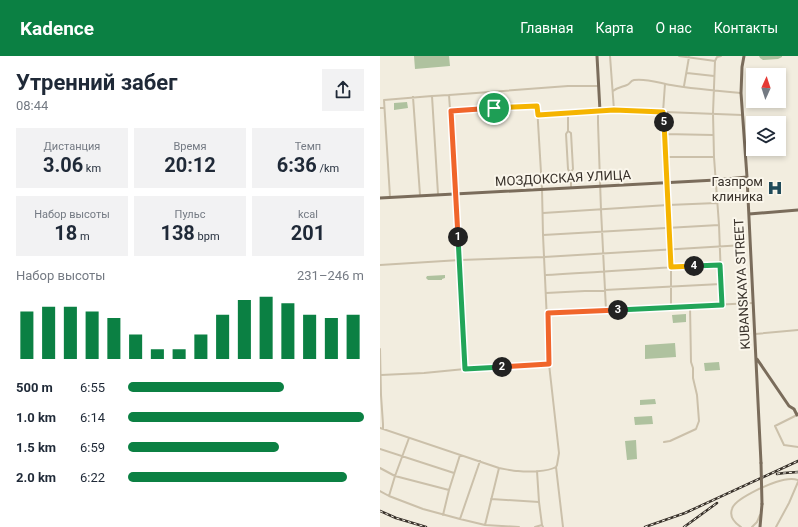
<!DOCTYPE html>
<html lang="ru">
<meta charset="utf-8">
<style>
:root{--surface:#fff;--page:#f2f2f3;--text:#1f2937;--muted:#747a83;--accent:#0b8043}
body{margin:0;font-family:Roboto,sans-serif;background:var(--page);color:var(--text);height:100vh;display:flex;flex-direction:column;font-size:15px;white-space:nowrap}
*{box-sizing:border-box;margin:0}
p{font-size:13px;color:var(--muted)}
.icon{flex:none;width:22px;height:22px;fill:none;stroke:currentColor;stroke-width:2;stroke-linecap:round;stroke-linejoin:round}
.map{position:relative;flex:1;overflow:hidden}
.panel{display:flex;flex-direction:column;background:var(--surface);width:380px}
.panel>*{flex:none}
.needle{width:26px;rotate:3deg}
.tools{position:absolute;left:366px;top:12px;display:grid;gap:8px}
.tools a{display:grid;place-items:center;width:40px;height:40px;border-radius:0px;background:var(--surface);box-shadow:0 2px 6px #0003;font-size:20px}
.pin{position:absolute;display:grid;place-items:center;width:34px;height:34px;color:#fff;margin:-17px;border:2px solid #fff;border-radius:50%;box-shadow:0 1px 4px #0007}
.km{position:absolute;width:20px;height:20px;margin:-10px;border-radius:50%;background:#222;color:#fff;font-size:11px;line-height:20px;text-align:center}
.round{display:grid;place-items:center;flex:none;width:42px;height:42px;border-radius:0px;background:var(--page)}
.overview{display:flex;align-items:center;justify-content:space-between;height:68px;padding:0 16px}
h1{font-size:22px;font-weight:700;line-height:30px}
.stats{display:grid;grid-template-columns:repeat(3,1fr);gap:6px;height:68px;padding:4px 16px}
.stats div{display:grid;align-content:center;border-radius:0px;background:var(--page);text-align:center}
.stats b{font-size:20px;font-weight:700}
.stats small{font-size:11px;font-weight:400}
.stats p{font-size:11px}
.chart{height:112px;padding:8px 16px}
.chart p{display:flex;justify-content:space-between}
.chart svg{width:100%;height:72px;margin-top:4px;stroke:var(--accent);stroke-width:6}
ul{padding:0 16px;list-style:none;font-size:13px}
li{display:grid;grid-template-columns:64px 48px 1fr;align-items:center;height:30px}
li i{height:10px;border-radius:5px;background:var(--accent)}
header{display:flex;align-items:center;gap:24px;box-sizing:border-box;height:56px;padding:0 20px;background:var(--accent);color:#fff}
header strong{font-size:19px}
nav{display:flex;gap:22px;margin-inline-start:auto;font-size:14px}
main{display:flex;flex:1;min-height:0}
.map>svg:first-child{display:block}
.green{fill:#afc29f}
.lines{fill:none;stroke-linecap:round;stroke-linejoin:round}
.minor{stroke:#cbc0aa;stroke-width:2}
.major{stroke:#7a6c5b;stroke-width:3}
.rail-casing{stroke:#38312a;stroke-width:2.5}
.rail{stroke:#faf6eb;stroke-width:1;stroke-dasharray:3;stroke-linecap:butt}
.major-bridge{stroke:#7a6c5b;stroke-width:3}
.split-1-casing{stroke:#fff;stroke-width:8}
.split-2-casing{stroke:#fff;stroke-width:8}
.split-3-casing{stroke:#fff;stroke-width:8}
.split-4-casing{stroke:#fff;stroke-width:8}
.split-5-casing{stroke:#fff;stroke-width:8}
.split-6-casing{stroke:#fff;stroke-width:8}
.split-1{stroke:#f0652b;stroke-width:5}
.split-2{stroke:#22a559;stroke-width:5}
.split-3{stroke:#f0652b;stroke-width:5}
.split-4{stroke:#22a559;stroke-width:5}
.split-5{stroke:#f5b400;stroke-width:5}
.split-6{stroke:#f5b400;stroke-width:5}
.labels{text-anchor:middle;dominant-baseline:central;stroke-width:4;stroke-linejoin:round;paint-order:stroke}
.street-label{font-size:13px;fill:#38312a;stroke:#faf6eb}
.poi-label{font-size:13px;fill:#38312a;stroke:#faf6eb;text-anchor:end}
</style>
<header>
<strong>Kadence</strong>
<nav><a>Главная</a><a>Карта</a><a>О нас</a><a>Контакты</a></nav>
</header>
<main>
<section class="panel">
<div class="overview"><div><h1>Утренний забег</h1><p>08:44</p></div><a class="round"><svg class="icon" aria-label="share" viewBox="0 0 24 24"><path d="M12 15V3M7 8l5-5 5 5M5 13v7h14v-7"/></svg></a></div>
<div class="stats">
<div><p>Дистанция</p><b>3.06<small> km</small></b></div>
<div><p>Время</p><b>20:12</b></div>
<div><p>Темп</p><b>6:36<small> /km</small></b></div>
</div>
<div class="stats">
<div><p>Набор высоты</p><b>18<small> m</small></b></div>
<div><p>Пульс</p><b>138<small> bpm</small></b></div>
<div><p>kcal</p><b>201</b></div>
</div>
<div class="chart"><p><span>Набор высоты</span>231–246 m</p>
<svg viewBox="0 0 160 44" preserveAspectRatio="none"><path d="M5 44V15M15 44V12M25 44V12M35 44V15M45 44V19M55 44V29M65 44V38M75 44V38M85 44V29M95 44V17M105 44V8M115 44V6M125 44V10M135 44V17M145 44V19M155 44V17"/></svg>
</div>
<ul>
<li><b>500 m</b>6:55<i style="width:66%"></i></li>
<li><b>1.0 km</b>6:14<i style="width:100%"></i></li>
<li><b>1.5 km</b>6:59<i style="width:64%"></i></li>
<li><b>2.0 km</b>6:22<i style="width:93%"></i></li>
</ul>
</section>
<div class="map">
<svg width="418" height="471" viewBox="0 0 418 471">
<rect width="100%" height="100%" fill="#f2eddf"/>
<path class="green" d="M34,0H69L70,10L35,13Z
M379,0H402V1L398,3L383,4L380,2Z
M27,46L28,52L14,54V47Z
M65,219V222L62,223V224H48L46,222L47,220Z
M306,258V266L293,267L292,259Z
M295,287L296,301L265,303V289Z
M339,306L340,314L325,315L324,307Z
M275,343L276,348L260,349V344Z
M272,360L273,368L255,369L254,361Z
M256,384L257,403L247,404L245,385Z"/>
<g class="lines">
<path class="minor" d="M230,0L234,54
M299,0L335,5L337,1L341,0
M335,5L333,57L334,101L339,169L342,249
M307,17L334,20
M285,28L283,56L284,71L291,211V251
M304,30L309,1
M233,35C238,31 242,31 247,29C250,28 250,25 254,24C266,22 279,27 291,29C314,33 338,35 361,37
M69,39L76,137L85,313
M52,40L58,138
M33,41L40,139
M0,52H4
M71,55L157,50L162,133L163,179L169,308L179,397L177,409L176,411L183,471
M220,55L218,59V67L221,154L226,254
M188,58V75L191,77L193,113L191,116
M158,59L234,54L362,59
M188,75L186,78L188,113L189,115L191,116V131
M284,78L333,79
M285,101H334
M10,141L4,44L52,40L69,39L188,30H219
M163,157L288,149L337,147
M163,179L339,169
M0,209L80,204L164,201L364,189
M166,219C224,216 282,211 340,209
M166,237L341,228
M167,257L373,247
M375,278L418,274
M0,293L1,339L3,368V373
M1,319L44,317L85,313L169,308
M417,359L395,370L404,389L418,391
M0,372L119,412C125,413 132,415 138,415C148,416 167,416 176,411
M284,386L290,385L316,373L319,365L317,339L313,322V312L311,306L310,250
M0,393L74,417
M0,412L15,420L69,434
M157,415L159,446L162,469
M0,435L9,440L43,453L80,463L105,469L139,471
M9,440L15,420L29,382
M111,443L159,446
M63,459L69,434L80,399
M80,463L100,405
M105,469L119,412
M155,471L162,469L163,471
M361,471C355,467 349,461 352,453C354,443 387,429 396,426C402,424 412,422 418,424
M372,471L377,466L380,459
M396,471L409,447L418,426"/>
<path class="major" d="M217,0L220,55
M364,0L362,11L361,37L367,121L381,407
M0,142L336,124L367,121
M369,158L418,154
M377,303L409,350L414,353L417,359L418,358
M380,471L382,448"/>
<g class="rail-casing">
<path id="rail" d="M397,418L404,417L418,416
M0,455L16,462L46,471
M265,471L305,457L418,405
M304,471L337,447"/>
</g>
<use href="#rail" class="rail"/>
<path class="major-bridge" d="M381,407L382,448"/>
</g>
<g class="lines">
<g class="split-1-casing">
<path id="split-1" d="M78,181L71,55L114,52"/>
</g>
<g class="split-2-casing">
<path id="split-2" d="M78,181L85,313L122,311"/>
</g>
<g class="split-3-casing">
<path id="split-3" d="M122,311L169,308L168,257L238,254"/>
</g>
<g class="split-4-casing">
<path id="split-4" d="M238,254L342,249L340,209L314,210"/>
</g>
<g class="split-5-casing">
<path id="split-5" d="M284,66L291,211L314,210"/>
</g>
<g class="split-6-casing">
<path id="split-6" d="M114,52L157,50L158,59L234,54L283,56L284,66"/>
</g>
<use href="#split-1" class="split-1"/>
<use href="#split-2" class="split-2"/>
<use href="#split-3" class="split-3"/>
<use href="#split-4" class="split-4"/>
<use href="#split-5" class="split-5"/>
<use href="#split-6" class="split-6"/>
</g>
<defs>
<g id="hospital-bare" transform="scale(1.2)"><path d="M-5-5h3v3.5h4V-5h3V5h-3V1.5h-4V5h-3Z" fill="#204a59" stroke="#faf6eb" stroke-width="2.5" paint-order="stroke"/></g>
</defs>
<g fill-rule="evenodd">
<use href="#hospital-bare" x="395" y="132"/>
</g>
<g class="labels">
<g class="street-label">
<text transform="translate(183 122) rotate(-3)">МОЗДОКСКАЯ УЛИЦА</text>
<text transform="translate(362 228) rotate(-93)">KUBANSKAYA STREET</text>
</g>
<g class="poi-label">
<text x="383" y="125">Газпром<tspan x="383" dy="15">клиника</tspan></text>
</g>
</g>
</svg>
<div class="tools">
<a><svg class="needle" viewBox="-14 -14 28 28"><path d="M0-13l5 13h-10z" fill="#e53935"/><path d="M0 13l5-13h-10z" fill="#747a83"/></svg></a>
<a><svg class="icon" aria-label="layers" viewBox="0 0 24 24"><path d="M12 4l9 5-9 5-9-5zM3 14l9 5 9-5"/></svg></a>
</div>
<div class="pin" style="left:114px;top:52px;background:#1e9e55"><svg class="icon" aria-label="arrive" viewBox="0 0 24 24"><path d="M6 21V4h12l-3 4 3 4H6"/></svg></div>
<b class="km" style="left:78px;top:181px">1</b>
<b class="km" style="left:122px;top:311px">2</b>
<b class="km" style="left:238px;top:254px">3</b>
<b class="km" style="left:314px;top:210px">4</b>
<b class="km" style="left:284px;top:66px">5</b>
</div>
</main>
